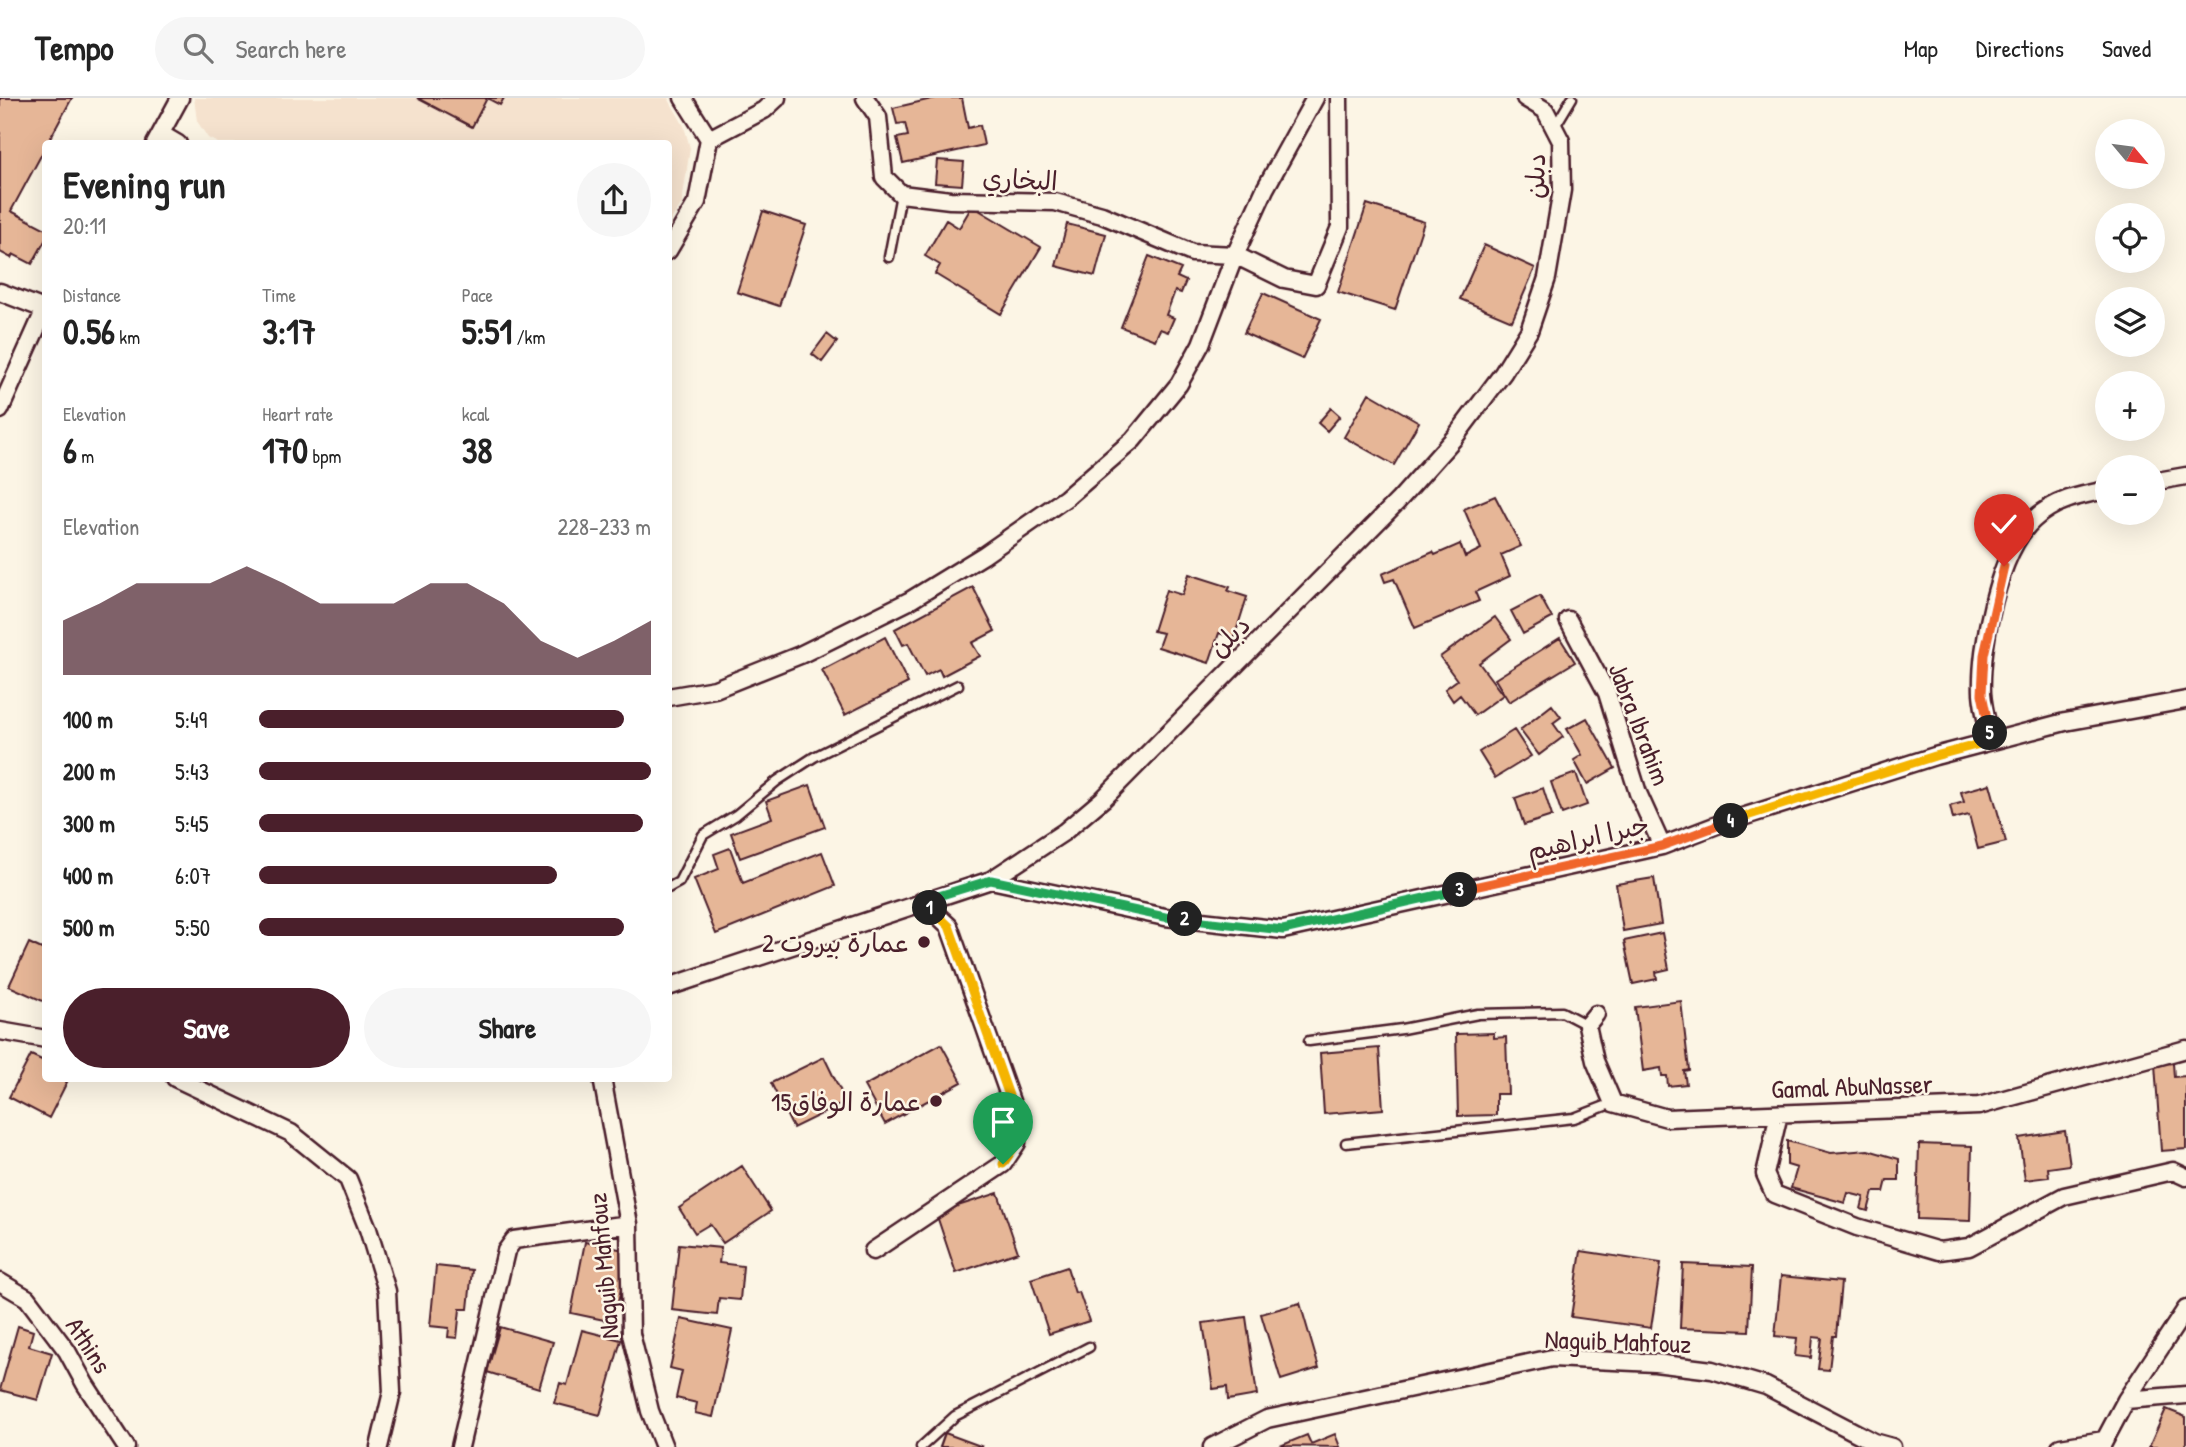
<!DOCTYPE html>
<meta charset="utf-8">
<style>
:root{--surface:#fff;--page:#f6f6f6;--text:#222;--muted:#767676;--line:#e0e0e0;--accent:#4a1f2b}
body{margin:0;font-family:"Patrick Hand","Playpen Sans Arabic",sans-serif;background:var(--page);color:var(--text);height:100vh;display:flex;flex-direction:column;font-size:26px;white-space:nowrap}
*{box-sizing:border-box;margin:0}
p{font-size:23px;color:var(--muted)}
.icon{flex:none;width:38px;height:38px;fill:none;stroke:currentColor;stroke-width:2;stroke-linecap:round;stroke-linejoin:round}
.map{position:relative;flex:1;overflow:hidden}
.panel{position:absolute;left:42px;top:42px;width:630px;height:942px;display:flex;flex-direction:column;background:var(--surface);border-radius:7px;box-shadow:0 7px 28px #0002}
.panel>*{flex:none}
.needle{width:46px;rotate:119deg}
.fabs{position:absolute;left:2095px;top:21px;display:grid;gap:14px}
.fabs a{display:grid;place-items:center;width:70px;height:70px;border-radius:50%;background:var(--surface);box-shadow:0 7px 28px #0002;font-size:35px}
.pin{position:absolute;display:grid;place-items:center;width:60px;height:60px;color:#fff;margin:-72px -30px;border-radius:50% 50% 50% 0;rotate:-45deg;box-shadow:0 0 7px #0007}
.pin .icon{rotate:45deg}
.km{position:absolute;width:35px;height:35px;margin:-18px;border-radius:50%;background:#222;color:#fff;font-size:19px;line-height:35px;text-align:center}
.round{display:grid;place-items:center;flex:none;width:74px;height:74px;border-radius:37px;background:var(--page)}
.summary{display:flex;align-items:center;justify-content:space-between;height:119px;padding:0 21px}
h1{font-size:38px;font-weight:800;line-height:52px}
.metrics{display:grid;grid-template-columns:repeat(3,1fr);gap:10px;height:119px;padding:7px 21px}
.metrics div{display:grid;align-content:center}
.metrics b{font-size:35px;font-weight:800}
.metrics small{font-size:19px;font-weight:400}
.metrics p{font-size:19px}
.chart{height:196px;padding:14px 21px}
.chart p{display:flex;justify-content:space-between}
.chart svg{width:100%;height:126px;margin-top:7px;fill:var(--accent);opacity:.7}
.action{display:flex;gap:14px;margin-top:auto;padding:14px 21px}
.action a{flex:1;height:80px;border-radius:42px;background:var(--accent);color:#fff;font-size:28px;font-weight:800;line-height:80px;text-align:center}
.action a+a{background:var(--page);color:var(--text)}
ul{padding:0 21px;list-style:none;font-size:23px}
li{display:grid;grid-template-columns:112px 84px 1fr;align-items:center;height:52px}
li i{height:18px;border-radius:9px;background:var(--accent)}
header{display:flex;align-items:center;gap:42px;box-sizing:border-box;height:98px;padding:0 35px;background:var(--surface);border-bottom:2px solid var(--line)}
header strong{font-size:33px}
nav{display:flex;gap:38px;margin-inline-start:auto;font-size:24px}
.search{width:490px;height:63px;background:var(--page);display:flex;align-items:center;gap:18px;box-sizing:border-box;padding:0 24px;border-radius:38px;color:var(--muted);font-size:26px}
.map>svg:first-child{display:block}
.built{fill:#f5e2ce}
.building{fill:#e6b697;stroke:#4a1f2b;stroke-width:2}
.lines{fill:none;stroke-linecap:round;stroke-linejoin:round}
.lane-casing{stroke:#4a1f2b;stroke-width:13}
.street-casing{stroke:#4a1f2b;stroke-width:21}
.lane{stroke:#fcf5e5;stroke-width:8}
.street{stroke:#fcf5e5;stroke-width:16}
.split-1-casing{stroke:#fff;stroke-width:14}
.split-2-casing{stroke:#fff;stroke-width:14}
.split-3-casing{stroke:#fff;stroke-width:14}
.split-4-casing{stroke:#fff;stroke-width:14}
.split-5-casing{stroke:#fff;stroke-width:14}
.split-6-casing{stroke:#fff;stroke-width:14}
.split-1{stroke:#f5b400;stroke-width:9}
.split-2{stroke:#22a559;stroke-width:9}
.split-3{stroke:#22a559;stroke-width:9}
.split-4{stroke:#f0652b;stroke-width:9}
.split-5{stroke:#f5b400;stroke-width:9}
.split-6{stroke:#f0652b;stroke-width:9}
.poi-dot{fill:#4a1f2b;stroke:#fcf5e5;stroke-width:2.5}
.labels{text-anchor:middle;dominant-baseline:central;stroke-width:5;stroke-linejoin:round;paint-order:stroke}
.street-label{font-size:26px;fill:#4a1f2b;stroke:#fcf5e5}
.poi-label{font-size:26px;fill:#4a1f2b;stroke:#fcf5e5;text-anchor:end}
</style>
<header>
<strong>Tempo</strong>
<div class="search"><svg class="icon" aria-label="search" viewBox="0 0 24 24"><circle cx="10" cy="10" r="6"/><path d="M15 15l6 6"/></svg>Search here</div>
<nav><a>Map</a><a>Directions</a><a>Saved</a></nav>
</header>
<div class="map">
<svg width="2186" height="1349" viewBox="0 0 2186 1349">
<rect width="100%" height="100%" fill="#fcf5e5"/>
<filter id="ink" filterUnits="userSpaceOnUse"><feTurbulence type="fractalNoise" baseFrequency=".0143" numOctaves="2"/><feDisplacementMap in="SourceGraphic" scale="14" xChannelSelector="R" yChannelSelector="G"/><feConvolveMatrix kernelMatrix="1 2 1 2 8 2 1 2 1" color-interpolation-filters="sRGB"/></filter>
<g filter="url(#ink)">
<path class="built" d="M194,0H668L684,28L690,50L682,105L669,125L668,46L218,45L208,40L197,23Z"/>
<path class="building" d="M0,0H72L11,113L46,131V141L32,166L13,156L11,160L0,154Z
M417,0H504L500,7L487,0L472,29Z
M936,0H962L968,30L980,27L984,47L903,65L897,40L908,38L905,25L897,26L893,10Z
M937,62L964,64L962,87L935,85Z
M1367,106L1424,124L1395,212L1338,194Z
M972,108L1041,149L1001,216L935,176L940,167L925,158L946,122L959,130Z
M763,113L806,127L779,208L737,194Z
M1067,126L1106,136L1095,178L1056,168Z
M1484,147L1535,170L1512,223L1460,201Z
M1149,158L1181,171L1177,179L1186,183L1181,195L1175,193L1166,217L1174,220L1168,234L1160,231L1155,242L1121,229Z
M1263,195L1321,221L1302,261L1244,235Z
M827,236L837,244L822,264L812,256Z
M1369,295L1419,324L1394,367L1344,339Z
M1331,310L1340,318L1327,333L1318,325Z
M1495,398L1521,448L1501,457L1510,478L1475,494L1479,503L1415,530L1394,481L1385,484L1382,476L1433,454L1435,457L1460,446L1465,459L1481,451L1464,411Z
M1189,476L1230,489L1228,493L1247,499L1234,540L1219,535L1209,565L1158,549L1163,535L1153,533L1166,492L1182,497Z
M973,489L995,533L972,545L980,558L942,578L939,571L925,578L908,545L903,547L895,531Z
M1540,498L1552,520L1523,536L1511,513Z
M1495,519L1511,541L1479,565L1503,597L1475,617L1460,597L1453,603L1445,591L1457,582L1440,559Z
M885,539L908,585L845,617L822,572Z
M1560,540L1575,564L1509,604L1495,581Z
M1552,607L1561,619L1553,625L1563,639L1539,657L1520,632Z
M1587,620L1615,670L1587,686L1574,662L1582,657L1567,631Z
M1514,632L1531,658L1495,680L1479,654Z
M1576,675L1587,707L1562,716L1551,684Z
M1990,686L2006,744L1978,751L1969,717L1953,721L1950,708L1964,704L1961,694Z
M810,687L825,729L740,760L731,735L772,720L766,703Z
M1543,690L1552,718L1524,727L1515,700Z
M730,750L743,785L822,754L835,788L716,836L694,781L719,771L714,756Z
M1654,780L1661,826L1623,833L1616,786Z
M1662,835L1669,871L1656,874L1657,881L1633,886L1624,843Z
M29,845L46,853L45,904L9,888Z
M1681,903L1689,972L1684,973L1686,986L1668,988L1667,978H1662L1661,970L1643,973L1635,909Z
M1494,935V940L1506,939L1508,996H1496V1017L1458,1018L1456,936Z
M941,946L962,984L885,1026L864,988Z
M1379,950L1383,1011L1324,1016L1320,955Z
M31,957L46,964V980H69L49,1020L9,999Z
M824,959L846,1004L793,1030L771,985Z
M2173,965L2174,979L2186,978V1051L2161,1053L2155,966Z
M2065,1033L2070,1067L2048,1070L2049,1079L2025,1082L2019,1040Z
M1787,1043L1831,1055L1868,1052L1899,1061V1082H1887L1884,1094H1873L1868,1113L1861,1111L1864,1099L1848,1095L1845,1105L1791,1090L1797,1070L1787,1067Z
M1919,1046L1972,1048L1970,1123L1917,1121Z
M742,1068L771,1113L723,1145L710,1126L695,1135L679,1110Z
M998,1095L1018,1154L956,1175L936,1115Z
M585,1144L629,1153L618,1205L612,1204L609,1223L571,1215Z
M679,1146L721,1150L719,1165L743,1168L740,1202L719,1200L717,1217L672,1212Z
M1581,1153L1661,1165L1651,1230L1571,1219Z
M1683,1166L1752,1169L1749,1233L1680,1230Z
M436,1168L472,1172L468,1211H460L457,1240L448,1239L449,1230L430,1228Z
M1067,1169L1075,1195L1079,1194L1089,1223L1049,1236L1031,1181Z
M1781,1178L1841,1184L1836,1238H1833L1829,1272L1818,1271L1822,1240L1813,1239L1811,1260L1795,1258L1797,1240L1775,1238Z
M1300,1205L1319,1270L1281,1282L1261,1216Z
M1246,1219L1257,1297L1228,1302L1227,1289L1213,1291L1203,1225Z
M681,1221L732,1232L713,1319L695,1315L697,1305L676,1300L682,1273L670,1270Z
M18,1228L33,1233L29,1248L52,1255L38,1302L0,1292Z
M500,1229L553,1244L539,1290L487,1274Z
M582,1232L621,1242L600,1317L554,1305L560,1285L567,1287Z
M2166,1311L2186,1319V1349H2149Z
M945,1335L983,1349H940Z
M1335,1336L1340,1349L1280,1348L1307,1337L1311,1346Z"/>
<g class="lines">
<g class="lane-casing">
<path id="lane" d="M1554,30L1572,0
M889,159L901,96
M668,790L679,784L703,737L736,717L777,683L814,659L958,587
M1309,943L1402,931L1478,916L1562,914L1587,927
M1346,1045L1574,1020L1613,1005
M921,1349L955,1318L1089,1249"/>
</g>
<g class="street-casing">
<path id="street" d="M683,0L709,41
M865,0L878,19L884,79L901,96L950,102L1055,104L1102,117L1192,155L1235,157L1284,181L1316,187L1340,129L1339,0
M161,36L178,46
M709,41L764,12L777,0
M155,46L180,0
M668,153L697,104L709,41
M0,194L44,211
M0,312L46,209
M2152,384L2186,378
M1568,522L1607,595L1638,695L1662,748
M668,599L715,591L800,557L909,503L984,457L1066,400L1133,342L1179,286L1201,246L1235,157L1265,91L1315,0
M1991,643C1988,628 1983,611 1982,595C1980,549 1998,454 2033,422C2054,402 2080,397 2107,392
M991,782L1165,819L1283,832L1662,748L1717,727L1935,658L2065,624L2186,602
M668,889L991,782L1064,734L1103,701L1398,403L1455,339L1503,275L1529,233L1547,180L1562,92L1561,43L1545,12L1525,0
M1596,916L1587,927L1595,963L1613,1005L1667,1020L1979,1008L2186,951
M0,933L46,941
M175,980L291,1035L348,1081L368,1131L387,1193L392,1294L379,1349
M602,980L629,1126L631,1236L650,1313L664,1349
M1779,1016L1765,1076L1774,1096L1857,1129L1939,1153L1969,1149L2064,1098L2173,1073L2186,1079
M873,1153L1003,1066L1017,1045L1018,1023L949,828L922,803
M0,1184L27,1200L67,1253L85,1286L126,1349
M2126,1302L2186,1297
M460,1349L506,1153L514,1142L629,1126
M1212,1349L1267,1321L1552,1260L1655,1265L1712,1272L1766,1288L1874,1344L1892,1349
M2060,1349L2104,1342
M2101,1349L2126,1302L2186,1211"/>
</g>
<use href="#lane" class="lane"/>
<use href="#street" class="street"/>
</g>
</g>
<g class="lines" filter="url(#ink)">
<g class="split-1-casing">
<path id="split-1" d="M930,810L949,828L1018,1023L1017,1045L1003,1066"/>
</g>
<g class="split-2-casing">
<path id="split-2" d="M930,810L922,803L991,782L1165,819L1185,821"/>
</g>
<g class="split-3-casing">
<path id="split-3" d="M1185,821L1283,832L1460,792"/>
</g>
<g class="split-4-casing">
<path id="split-4" d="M1460,792L1662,748L1731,723"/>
</g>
<g class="split-5-casing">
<path id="split-5" d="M1731,723L1935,658L1991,643L1990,635"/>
</g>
<g class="split-6-casing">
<path id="split-6" d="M1990,635L1982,596L1984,557L2004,468"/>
</g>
<use href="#split-1" class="split-1"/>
<use href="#split-2" class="split-2"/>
<use href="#split-3" class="split-3"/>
<use href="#split-4" class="split-4"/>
<use href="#split-5" class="split-5"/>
<use href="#split-6" class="split-6"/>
</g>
<g class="poi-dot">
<circle cx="924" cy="844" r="7"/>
<circle cx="936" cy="1003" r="7"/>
</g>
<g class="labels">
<g class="street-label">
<text transform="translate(1535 78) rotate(-88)">دبلن</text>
<text transform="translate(1020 81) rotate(3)">البخاري</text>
<text transform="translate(1229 538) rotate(-45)">دبلن</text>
<text transform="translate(1640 626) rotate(69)">Jabra Ibrahim</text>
<text transform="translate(1588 739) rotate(-13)">جبرا ابراهيم</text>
<text transform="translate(1852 988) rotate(-2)">Gamal AbuNasser</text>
<text transform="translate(603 1168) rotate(-95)">Naguib Mahfouz</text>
<text transform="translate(1618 1243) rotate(2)">Naguib Mahfouz</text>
<text transform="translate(89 1247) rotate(57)">Athins</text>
</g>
<g class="poi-label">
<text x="910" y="844">عمارة بيروت 2</text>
<text x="922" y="1003">عمارة الوفاق15</text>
</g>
</g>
</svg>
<div class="fabs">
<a><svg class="needle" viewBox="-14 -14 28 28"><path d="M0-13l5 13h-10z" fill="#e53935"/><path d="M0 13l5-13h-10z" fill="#767676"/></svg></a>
<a><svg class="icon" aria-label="locate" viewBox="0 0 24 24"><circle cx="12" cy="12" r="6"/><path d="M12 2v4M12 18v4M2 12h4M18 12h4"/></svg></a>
<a><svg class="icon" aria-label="layers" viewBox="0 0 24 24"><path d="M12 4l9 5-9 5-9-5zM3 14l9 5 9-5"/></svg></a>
<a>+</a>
<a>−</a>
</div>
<div class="pin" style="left:1003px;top:1066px;background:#1e9e55"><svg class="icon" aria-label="arrive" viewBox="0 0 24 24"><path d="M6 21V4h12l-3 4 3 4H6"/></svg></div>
<div class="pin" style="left:2004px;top:468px;background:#d93025"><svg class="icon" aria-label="check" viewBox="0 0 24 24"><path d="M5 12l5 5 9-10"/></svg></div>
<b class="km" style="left:930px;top:810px">1</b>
<b class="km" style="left:1185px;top:821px">2</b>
<b class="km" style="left:1460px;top:792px">3</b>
<b class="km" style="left:1731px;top:723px">4</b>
<b class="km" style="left:1990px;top:635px">5</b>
<section class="panel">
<div class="summary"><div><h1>Evening run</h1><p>20:11</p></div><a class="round"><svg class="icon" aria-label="share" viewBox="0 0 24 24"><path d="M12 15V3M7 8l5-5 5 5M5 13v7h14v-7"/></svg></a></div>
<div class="metrics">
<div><p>Distance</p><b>0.56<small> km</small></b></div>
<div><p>Time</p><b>3:17</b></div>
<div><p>Pace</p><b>5:51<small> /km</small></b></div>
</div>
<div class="metrics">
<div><p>Elevation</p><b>6<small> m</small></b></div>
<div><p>Heart rate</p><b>170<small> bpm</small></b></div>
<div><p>kcal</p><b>38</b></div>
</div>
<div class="chart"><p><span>Elevation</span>228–233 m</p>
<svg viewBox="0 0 160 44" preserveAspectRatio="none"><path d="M0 44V25L10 19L20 12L30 12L40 12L50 6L60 12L70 19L80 19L90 19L100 12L110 12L120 19L130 32L140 38L150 32L160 25V44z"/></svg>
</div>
<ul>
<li><b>100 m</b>5:49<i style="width:93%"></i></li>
<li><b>200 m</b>5:43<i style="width:100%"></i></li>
<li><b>300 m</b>5:45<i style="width:98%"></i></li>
<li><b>400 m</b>6:07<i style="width:76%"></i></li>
<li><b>500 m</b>5:50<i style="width:93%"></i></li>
</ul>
<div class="action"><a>Save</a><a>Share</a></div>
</section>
</div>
